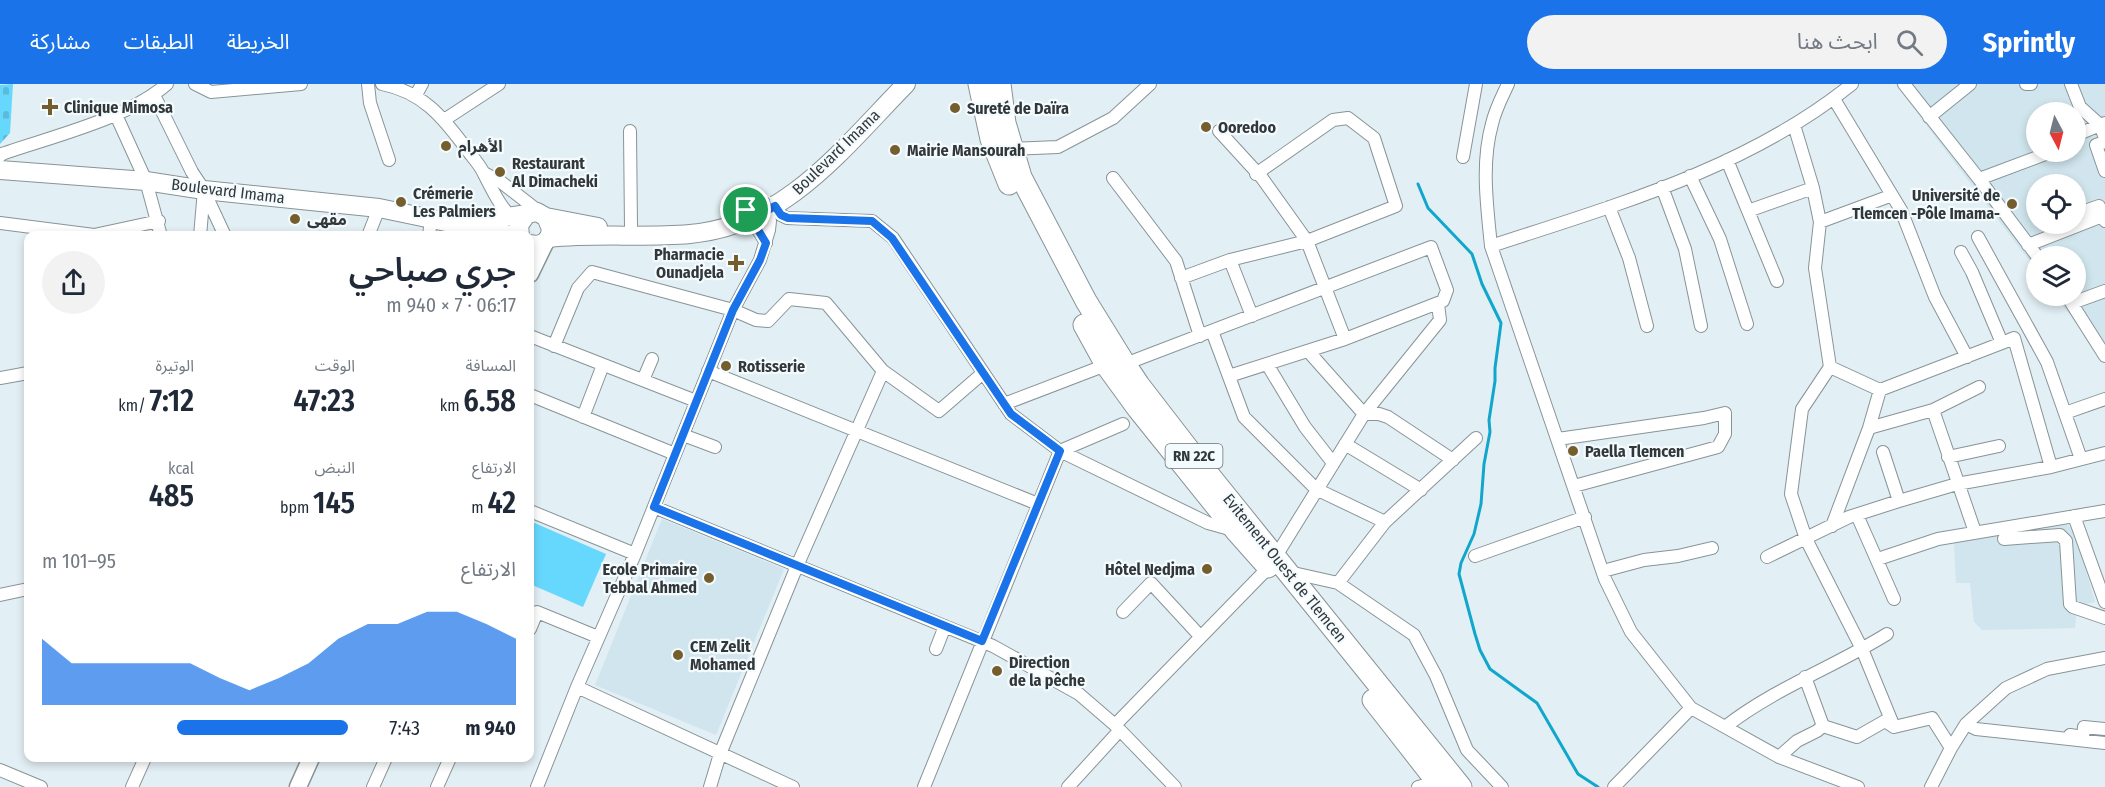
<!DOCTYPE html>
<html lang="ar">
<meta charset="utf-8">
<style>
:root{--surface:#fff;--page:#f2f2f3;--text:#1f2937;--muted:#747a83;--accent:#1a73e8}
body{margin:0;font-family:"Fira Sans Condensed","Noto Sans Arabic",sans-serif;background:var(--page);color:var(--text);direction:rtl;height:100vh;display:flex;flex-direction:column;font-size:22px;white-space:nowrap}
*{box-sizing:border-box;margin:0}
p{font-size:20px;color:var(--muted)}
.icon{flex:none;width:33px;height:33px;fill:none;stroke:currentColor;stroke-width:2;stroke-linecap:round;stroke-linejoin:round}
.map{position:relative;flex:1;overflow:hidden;direction:ltr}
.details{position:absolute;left:24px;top:147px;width:510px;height:531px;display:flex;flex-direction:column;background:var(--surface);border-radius:12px;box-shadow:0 3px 9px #0003;direction:rtl}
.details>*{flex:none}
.needle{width:39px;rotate:173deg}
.controls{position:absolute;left:2026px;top:18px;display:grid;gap:12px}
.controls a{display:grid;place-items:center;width:60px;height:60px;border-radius:50%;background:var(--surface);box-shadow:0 3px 9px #0003;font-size:30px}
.pin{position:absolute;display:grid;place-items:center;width:51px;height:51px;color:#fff;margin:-26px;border:3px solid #fff;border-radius:50%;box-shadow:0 2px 6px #0007}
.round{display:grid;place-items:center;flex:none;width:63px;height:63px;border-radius:32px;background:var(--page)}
.headline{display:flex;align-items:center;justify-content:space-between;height:102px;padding:0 18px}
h1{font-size:33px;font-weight:600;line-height:45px}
.stats{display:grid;grid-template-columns:repeat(3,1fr);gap:9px;height:102px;padding:6px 18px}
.stats div{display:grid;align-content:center}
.stats b{font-size:30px;font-weight:600}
.stats small{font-size:16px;font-weight:400}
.stats p{font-size:16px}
.chart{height:168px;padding:12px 18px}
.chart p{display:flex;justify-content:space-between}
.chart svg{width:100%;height:108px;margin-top:6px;fill:var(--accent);opacity:.7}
ul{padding:0 18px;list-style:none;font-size:20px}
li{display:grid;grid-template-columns:96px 72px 1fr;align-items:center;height:45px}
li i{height:15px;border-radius:8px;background:var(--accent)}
header{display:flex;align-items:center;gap:36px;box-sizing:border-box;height:84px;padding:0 30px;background:var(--accent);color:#fff}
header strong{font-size:28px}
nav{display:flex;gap:33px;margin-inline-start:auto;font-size:21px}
.search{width:420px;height:54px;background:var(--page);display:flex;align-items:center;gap:15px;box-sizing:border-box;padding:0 21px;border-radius:33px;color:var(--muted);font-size:22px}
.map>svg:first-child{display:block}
.built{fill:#d0e5ed;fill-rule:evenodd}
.grass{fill:#67d8fd}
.cemetery{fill:url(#cemetery-stones)}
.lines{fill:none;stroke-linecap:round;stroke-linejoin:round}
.stream{stroke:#11a6cc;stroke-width:3}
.street-casing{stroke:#889498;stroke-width:14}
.secondary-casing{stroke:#889498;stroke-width:19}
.primary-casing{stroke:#889498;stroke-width:20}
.highway-casing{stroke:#889498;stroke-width:23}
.street{stroke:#fff;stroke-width:12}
.secondary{stroke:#fff;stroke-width:16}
.primary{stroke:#fff;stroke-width:18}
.highway{stroke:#fff;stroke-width:21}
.route-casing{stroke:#fff;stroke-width:12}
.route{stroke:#1a73e8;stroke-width:8}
.poi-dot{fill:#745e2e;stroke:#f4fbfe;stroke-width:2}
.labels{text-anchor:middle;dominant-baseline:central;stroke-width:4.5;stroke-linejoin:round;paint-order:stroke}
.shield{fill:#f4fbfe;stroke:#6c7274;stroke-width:1.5}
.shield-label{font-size:15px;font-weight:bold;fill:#323739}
.poi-label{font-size:16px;font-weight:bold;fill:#323739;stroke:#f4fbfe;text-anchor:start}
.street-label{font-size:16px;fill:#323739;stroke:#f4fbfe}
</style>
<header>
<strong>Sprintly</strong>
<div class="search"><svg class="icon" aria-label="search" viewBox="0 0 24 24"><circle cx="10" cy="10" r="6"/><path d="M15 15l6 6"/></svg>ابحث هنا</div>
<nav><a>الخريطة</a><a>الطبقات</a><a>مشاركة</a></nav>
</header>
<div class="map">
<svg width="2105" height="703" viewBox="0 0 2105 703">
<defs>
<pattern id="cemetery-stones" width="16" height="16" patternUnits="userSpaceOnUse" patternTransform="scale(1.5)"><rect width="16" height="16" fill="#67d8fd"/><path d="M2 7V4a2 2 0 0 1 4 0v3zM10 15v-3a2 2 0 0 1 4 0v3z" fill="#5abada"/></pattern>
</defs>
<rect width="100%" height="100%" fill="#e2eff4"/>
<path class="built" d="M1895,0H2105V277L2055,212H2076V172H2037V187ZM2037,28H2076V68H2037ZM2037,100H2076V140H2037Z
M662,435L784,485L716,651L595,601Z
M2065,440L2074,445L2095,518L2077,522L2075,544L1982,546L1974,538L1970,499H1956L1954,457L2051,441Z"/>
<path class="grass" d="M530,437L606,470L583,523L530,500Z"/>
<path class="cemetery" d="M13,0L10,49L0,60V1Z"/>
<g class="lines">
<path class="stream" d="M1418,100L1428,124L1472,170L1482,200L1501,239L1495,284V297L1489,336L1490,348L1484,380L1481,420L1474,450L1461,479L1459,490L1475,550L1480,566L1490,585L1537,619L1578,690L1598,703"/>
<g class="street-casing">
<path id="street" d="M195,0L211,8L301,0
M368,0L370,19L389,76
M382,0C422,8 442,32 465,63C471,72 480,80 484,90C493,107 500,123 514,136
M1508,0C1502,13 1495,26 1492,40C1481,79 1487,122 1491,162L1605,495L1631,548L1691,624L1779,673L1858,703
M1904,0L1979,95L2037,172
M2026,0H2031
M2071,0L2080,23L2100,41L2105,54
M154,11L192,88L204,106L200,152
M416,11L422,0
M1834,15L1901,126L1935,213L1967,273
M116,31L146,97L161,152
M1929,33L1970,0
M444,36L499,0
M1794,41L1813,104L1820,138L1815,184L1830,283L1802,325L1791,410L1806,455L1862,565L1894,643L1932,634L1951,664L1931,703
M630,47L631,144
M1219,47L1262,94L1307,157L1345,255
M2076,51L2105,39
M2105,58L2096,61L2105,87
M1012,65L1058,63L1113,34L1150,0
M0,72L2,70C53,52 127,35 167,0
M1463,73L1476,0
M1727,76L1777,197
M484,89L501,98L542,130
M1690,92L1720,155L1747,240
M1113,94L1176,177L1200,252
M1979,95L2051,68
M1662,103L1685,165L1701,242
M205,109L225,152
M775,122L781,131L787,134L872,137L893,154L1011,330L1060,367L1123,340
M1609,123L1629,174L1647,242
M1748,127L1813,104
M748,129L766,159
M2076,130L2099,122L2105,137
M1820,138L1890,112
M0,139L94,151L159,137
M368,152L379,124
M429,152L431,134
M1978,153L2047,278L2081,375
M2028,161L2105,131
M1491,162C1616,121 1748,84 1852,0
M1961,168L1972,188L2002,259L2014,254L2051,383
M1230,176L1252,232
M1181,194L1230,176L1307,157L1396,122L1374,54L1348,34L1333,36L1256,90
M2067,212L2105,272
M2072,219L2105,207
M1212,247L1244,333L1316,405L1385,438
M530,252L696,317
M554,262L578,204L592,188L733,226L756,236L768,237L789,215L826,219L883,287L797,482L720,670L710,703
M1308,267L1364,330H1379L1388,333L1453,376
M1125,280L1431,163L1447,206L1443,217L1345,255L1229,292
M1267,280L1305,343L1333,379
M1830,283L1880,306L1869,344L1832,442
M708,287L1038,420
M883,287L939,327L983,289
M0,294L28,289
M643,296L652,275
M1880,306L2002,259
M530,311L675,370
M1004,320L1106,281
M1933,326L1979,303
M2065,329L2105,315
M583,333L603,281
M1869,344L1933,326L1975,448
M683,351L715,363
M1558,355L1704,334L1725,329V350L1718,363L1574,402
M1345,360L1421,406
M1883,368L1899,417
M1948,373L1999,362
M654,423L993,562L1079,610L1115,641L1175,703
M530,427L635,470
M1857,431L1894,515
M2074,432L2105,518
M2004,455L2060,451L2066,457L2070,520L2073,523L2105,534
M1276,472L1364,330L1440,236L1438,220
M1475,472L1585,433
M1767,473L1849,433L1899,417L1957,400L2051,383L2105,369
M1878,475L1938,455L2105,427
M1603,487L1644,476L1678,472L1712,464
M1289,488L1338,499L1385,438L1476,354
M1338,499L1414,551L1436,592L1467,666L1502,703
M0,511L28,505
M1123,528L1151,499L1200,552
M530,545L537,528L598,553
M936,565L945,542
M1805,593L1823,642
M577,603L793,703
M1966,640L1976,645L2105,659
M1115,641L1268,484
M1823,642L1857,653L1885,637L1894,643
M1725,643C1775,604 1834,583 1887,550
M2070,651L2083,653L2084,643L2105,645
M1951,664L1966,640L2006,604L2047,585L2105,574
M1779,673L1797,657L1817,647L1823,642
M0,686L41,703
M132,703L145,674
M373,703L386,674
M437,703L450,674
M537,703L577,603L635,470L733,226L760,176L769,146L770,137L766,119
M924,703L1060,367L1208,439L1233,446
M1068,703L1120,646
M1418,703L1437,698
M1614,703L1691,624"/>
</g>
<g class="secondary-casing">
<path id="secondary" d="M530,190L546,157
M298,703L311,674"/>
</g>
<g class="primary-casing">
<path id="primary" d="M0,86L146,97L204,106L379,124L513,152
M546,133L598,143
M472,138L527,130
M520,152L519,141L527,130L537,128L546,133L551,145C550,157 541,163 530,160
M549,154C596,149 643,154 690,150C785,142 844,63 906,0"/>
</g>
<g class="highway-casing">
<path id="highway" d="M979,0L991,55L1009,100
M1000,0L1005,39L1021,93L1086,217L1125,280L1139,301L1193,371L1461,703
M1084,241L1106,281L1138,325L1236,447L1268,483
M1373,616L1441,703"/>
</g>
<use href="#street" class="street"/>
<use href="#secondary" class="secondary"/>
<use href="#primary" class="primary"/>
<use href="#highway" class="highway"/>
</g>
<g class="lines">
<g class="route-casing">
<path id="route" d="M766,117L768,126L775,122L781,131L788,134L872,137L892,154L1011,330L1060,367L982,557L654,423L733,226L760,176L766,159L746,126Z"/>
</g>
<use href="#route" class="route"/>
</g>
<g class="poi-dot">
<path d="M47 14h6v6h6v6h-6v6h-6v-6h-6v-6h6z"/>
<circle cx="955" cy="24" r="6"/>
<circle cx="1206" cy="43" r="6"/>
<circle cx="446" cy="62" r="6"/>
<circle cx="895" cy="66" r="6"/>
<circle cx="500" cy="88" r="6"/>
<circle cx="401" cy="118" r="6"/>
<circle cx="2012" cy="120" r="6"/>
<circle cx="295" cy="135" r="6"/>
<path d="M733 170h6v6h6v6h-6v6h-6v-6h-6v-6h6z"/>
<circle cx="726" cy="282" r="6"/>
<circle cx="1573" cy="367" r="6"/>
<circle cx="1207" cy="485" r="6"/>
<circle cx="709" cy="494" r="6"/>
<circle cx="678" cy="571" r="6"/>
<circle cx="997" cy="587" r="6"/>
</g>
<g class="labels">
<rect class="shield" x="1165.5" y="360" width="57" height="24" rx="4.5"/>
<g class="shield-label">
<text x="1194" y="372">RN 22C</text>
</g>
<g class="poi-label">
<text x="64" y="23">Clinique Mimosa</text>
<text x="967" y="24">Sureté de Daïra</text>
<text x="1218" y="43">Ooredoo</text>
<text x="458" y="62">الأهرام</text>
<text x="907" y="66">Mairie Mansourah</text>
<text x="512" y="79">Restaurant<tspan x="512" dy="18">Al Dimacheki</tspan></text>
<text x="413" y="109">Crémerie<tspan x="413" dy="18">Les Palmiers</tspan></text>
<text x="2000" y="111" text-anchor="end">Université de<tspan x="2000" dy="18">Tlemcen -Pôle Imama-</tspan></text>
<text x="307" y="135">مقهى</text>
<text x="724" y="170" text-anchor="end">Pharmacie<tspan x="724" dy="18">Ounadjela</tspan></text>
<text x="738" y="282">Rotisserie</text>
<text x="1585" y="367">Paella Tlemcen</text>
<text x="697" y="485" text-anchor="end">Ecole Primaire<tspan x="697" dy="18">Tebbal Ahmed</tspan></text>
<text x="1195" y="485" text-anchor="end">Hôtel Nedjma</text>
<text x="690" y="562">CEM Zelit<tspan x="690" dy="18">Mohamed</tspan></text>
<text x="1009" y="578">Direction<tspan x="1009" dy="18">de la pêche</tspan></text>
</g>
<g class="street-label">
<text transform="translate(836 68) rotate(-44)">Boulevard Imama</text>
<text transform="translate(228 107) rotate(7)">Boulevard Imama</text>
<text transform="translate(1285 484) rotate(51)">Evitement Ouest de Tlemcen</text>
</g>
</g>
</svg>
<div class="controls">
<a><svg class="needle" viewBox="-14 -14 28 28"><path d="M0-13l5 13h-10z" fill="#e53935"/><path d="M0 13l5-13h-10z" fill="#747a83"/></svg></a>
<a><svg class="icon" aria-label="locate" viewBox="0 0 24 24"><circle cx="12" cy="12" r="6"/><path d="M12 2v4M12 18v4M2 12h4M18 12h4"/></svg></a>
<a><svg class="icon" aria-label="layers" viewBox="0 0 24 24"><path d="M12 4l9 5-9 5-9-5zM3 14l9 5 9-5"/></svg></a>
</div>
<div class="pin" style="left:746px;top:126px;background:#1e9e55"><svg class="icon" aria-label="arrive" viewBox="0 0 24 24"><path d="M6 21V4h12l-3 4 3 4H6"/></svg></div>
<section class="details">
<div class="headline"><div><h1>جري صباحي</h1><p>06:17 · 7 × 940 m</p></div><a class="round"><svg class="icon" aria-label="share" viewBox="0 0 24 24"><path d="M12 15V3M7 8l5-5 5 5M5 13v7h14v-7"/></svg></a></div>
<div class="stats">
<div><p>المسافة</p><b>6.58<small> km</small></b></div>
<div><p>الوقت</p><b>47:23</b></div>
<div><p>الوتيرة</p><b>7:12<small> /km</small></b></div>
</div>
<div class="stats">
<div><p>الارتفاع</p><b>42<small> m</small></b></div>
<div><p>النبض</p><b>145<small> bpm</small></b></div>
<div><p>kcal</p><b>485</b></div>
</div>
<div class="chart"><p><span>الارتفاع</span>95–101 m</p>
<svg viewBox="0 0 160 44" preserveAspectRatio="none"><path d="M0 44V17L10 27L20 27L30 27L40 27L50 27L60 33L70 38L80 33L90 27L100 17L110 11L120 11L130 6L140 6L150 11L160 17V44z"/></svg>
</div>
<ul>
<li><b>940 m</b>7:43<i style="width:56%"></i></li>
</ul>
</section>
</div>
